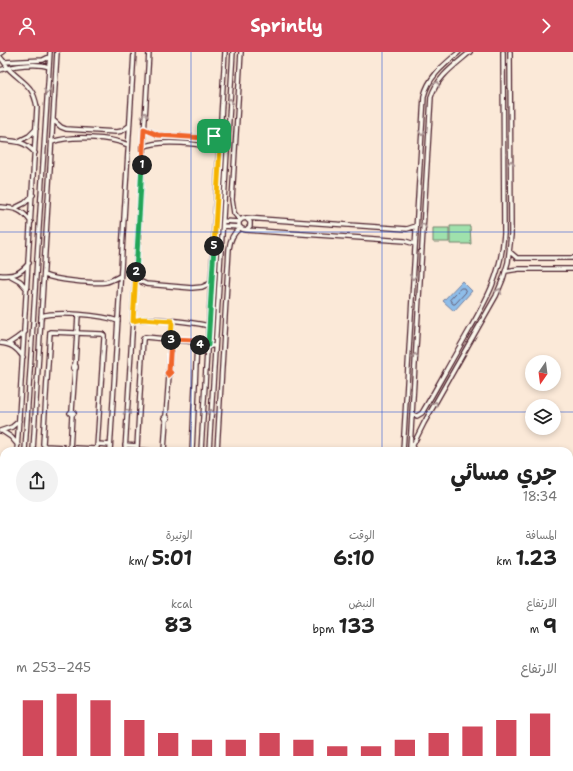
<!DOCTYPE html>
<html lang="ar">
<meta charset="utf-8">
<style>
:root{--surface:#fff;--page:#f2f2f2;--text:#222;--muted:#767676;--accent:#d1495b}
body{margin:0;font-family:"Shantell Sans","Playpen Sans Arabic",sans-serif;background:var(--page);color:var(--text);direction:rtl;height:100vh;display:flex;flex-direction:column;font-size:15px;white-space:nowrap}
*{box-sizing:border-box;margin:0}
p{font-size:13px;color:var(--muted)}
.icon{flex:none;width:22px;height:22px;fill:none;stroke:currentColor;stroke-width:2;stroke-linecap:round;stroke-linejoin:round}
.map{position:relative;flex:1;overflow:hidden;direction:ltr}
.sheet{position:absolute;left:0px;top:395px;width:573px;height:324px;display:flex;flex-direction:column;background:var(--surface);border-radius:12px 12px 0 0;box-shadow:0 2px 6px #0003;direction:rtl}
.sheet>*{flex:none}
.needle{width:26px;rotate:194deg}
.buttons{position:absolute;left:525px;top:303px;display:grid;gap:8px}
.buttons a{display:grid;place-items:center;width:36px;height:36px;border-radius:50%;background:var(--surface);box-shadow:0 2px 6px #0003;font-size:20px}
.pin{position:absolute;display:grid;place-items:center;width:34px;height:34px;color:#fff;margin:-17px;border-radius:8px;box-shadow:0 2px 6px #0006}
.km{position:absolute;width:20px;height:20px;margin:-10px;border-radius:50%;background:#222;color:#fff;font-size:11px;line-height:20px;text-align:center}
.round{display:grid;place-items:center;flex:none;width:42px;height:42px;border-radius:21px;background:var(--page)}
.summary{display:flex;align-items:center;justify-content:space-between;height:68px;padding:0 16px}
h1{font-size:22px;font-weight:700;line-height:30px}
.metrics{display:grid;grid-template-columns:repeat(3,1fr);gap:6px;height:68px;padding:4px 16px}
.metrics div{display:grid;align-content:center}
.metrics b{font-size:20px;font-weight:700}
.metrics small{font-size:11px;font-weight:400}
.metrics p{font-size:11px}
.chart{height:112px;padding:8px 16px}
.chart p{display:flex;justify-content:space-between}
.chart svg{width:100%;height:72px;margin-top:4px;stroke:var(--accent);stroke-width:6}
header{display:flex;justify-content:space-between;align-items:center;height:52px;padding:0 16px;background:var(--accent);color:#fff;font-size:18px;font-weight:700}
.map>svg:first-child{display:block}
.green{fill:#9fe1ac;stroke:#74806c}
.water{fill:#8ebde9;stroke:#737e9d}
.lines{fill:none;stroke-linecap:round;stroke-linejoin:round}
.shore{stroke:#655e77;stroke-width:1}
.street-casing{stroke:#4a1f2b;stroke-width:6}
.highway-casing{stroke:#4a1f2b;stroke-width:10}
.street{stroke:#fbf7ec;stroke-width:3.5}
.highway{stroke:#fbf7ec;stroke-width:7}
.oneway{stroke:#ab9695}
.split-1-casing{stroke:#fff;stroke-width:8}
.split-2-casing{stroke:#fff;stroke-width:8}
.split-3-casing{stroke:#fff;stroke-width:8}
.split-4-casing{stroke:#fff;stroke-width:8}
.split-5-casing{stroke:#fff;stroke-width:8}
.split-6-casing{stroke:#fff;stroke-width:8}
.split-1{stroke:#f0652b;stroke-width:5}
.split-2{stroke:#22a559;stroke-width:5}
.split-3{stroke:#f5b400;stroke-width:5}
.split-4{stroke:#f0652b;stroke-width:5}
.split-5{stroke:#22a559;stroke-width:5}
.split-6{stroke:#f5b400;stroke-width:5}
.grid{fill:none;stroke:#1d4ed8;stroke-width:1;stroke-opacity:0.55}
</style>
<header><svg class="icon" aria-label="forward" viewBox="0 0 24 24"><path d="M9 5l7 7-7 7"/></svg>Sprintly<svg class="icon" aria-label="person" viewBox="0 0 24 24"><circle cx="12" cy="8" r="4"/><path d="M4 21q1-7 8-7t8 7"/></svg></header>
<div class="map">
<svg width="573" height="719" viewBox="0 0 573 719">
<rect width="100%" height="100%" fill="#fbe9d8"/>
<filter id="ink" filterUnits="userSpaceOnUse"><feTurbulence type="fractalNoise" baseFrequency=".025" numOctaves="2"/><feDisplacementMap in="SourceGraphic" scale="8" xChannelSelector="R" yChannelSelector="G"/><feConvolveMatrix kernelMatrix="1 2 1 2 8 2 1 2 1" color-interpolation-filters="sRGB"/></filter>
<g filter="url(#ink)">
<path class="green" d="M450,174H470L471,192H450Z
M433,176H449V190H433Z"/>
<path class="water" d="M462,229L472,239L454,259L443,249Z"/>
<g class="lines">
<path class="shore" d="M461,236H464L466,240L455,252H453L450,248Z"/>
<g class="street-casing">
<path id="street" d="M0,2L3,0
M0,5C5,10 7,16 12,20C26,33 33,34 37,55L17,399
M4,10L43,8L49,5
M0,18C12,14 37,10 49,15
M53,68L61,75L66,77L117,80L122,79L129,74
M144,77L158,83L205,86L214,84L221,78
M1,88C15,89 25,89 35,101
M19,89L29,84L36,77
M52,90C70,83 111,85 128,93
M143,95C158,88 206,90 219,100
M0,155C15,156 22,157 31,170
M15,156L25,151L33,143
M246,166L407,177L416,174
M240,168L234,161L232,148L241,0
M223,169L239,170L242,167L246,166L250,170V174L246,178L242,177L239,174V170
M223,174L240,175
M246,178L405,189L415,192
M510,200L517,206H573
M506,219L519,217H573
M0,223C14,224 20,222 29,211
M44,223C56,228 93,232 106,230C111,229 116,226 120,224
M11,224L20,229L27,237
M135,227L146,232L192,236L202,235L211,231
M41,264C57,259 102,263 118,269
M133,269C148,264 192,270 209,274
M0,291C11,292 17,296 23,305
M8,292L17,286L25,280
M198,293L215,294
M74,313L76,314V316H73Z
M75,313L78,263
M168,319L171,321L170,323L167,322Z
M169,319L172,269
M72,359L70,361L72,363L74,361L72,359L75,317
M412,362L417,364L422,361C436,337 449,313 463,289C484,252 501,226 504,182L503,0
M166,364L164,366L166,368L168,366L166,364L169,323
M0,379L12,375L19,369
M2,379L11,385L18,393
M98,392L110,393
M125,393L137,394
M63,395L45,394L43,392L50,280L102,282L104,283V286L97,395L95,397L75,396
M410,396L431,45C437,25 455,13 470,0
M25,399L50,0
M33,399L57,0
M70,399L72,363
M110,399L134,0
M125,399L149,0
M151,399L138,398L137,396L143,287L145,285L197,290L192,399
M164,399L166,368
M201,399L225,0
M209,399L233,0
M217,399L229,197C230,187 233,181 240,176
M403,399L424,44C429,24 444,13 459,0
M410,399L424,371L496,244L503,227L508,210L511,183L510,0
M0,480H4
M569,492L573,485
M0,517L4,516
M0,523H4
M0,572L4,560
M0,602L4,596
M0,616L4,610
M0,689L4,690
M31,715V719
M181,719V715
M190,719V715
M377,719L381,716L386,717L387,719"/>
</g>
<g class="highway-casing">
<path id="highway" d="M569,537L573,530
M569,566L573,558
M569,600L573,592
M569,636L573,627
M480,719L483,715
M495,719L496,715
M507,719L508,715
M522,719L523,715
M537,719L539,715
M544,719V715"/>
</g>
<use href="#street" class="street"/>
<use href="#highway" class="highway"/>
</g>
<defs><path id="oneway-chevron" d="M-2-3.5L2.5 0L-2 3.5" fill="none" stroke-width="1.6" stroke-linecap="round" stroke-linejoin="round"/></defs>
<g class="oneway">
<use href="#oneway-chevron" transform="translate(437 32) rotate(-59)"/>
<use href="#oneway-chevron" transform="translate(47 39) rotate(93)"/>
<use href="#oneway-chevron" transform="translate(230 49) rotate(-86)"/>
<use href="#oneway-chevron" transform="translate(145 63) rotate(-87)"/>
<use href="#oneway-chevron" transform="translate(422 81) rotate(93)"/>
<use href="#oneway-chevron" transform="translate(511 111) rotate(-90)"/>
<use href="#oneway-chevron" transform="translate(423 174) rotate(-87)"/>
<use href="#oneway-chevron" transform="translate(413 225) rotate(93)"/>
<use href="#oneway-chevron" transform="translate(499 239) rotate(-67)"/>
<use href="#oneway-chevron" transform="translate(415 304) rotate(-87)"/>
<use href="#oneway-chevron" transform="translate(435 352) rotate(-60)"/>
<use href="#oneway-chevron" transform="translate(127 360) rotate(-87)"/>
<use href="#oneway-chevron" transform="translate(211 360) rotate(-87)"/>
</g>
</g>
<g class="lines" filter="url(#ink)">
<g class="split-1-casing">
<path id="split-1" d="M142,113L144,77L158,83L205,86L214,84"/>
</g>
<g class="split-2-casing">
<path id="split-2" d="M136,220L142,113"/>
</g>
<g class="split-3-casing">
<path id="split-3" d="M136,220L133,269L142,267L172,269L171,288"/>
</g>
<g class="split-4-casing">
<path id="split-4" d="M171,288L169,319L167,321L169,323L171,321L169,319L171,287L195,288L197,290L198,293H200"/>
</g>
<g class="split-5-casing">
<path id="split-5" d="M200,293H208L214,194"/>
</g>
<g class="split-6-casing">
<path id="split-6" d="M214,194L221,78L214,84"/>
</g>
<use href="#split-1" class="split-1"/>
<use href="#split-2" class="split-2"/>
<use href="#split-3" class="split-3"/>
<use href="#split-4" class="split-4"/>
<use href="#split-5" class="split-5"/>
<use href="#split-6" class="split-6"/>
</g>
<path class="grid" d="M191,0V399M382,0V399M0,180H573M0,360H532M554,360H573M0,539H4M569,539H573M191,715V719M382,715V719"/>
</svg>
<div class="buttons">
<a><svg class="needle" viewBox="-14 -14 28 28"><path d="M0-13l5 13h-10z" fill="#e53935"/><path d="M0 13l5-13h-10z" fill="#767676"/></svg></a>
<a><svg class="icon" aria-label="layers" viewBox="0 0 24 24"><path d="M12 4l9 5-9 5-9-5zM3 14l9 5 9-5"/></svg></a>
</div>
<div class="pin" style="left:214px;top:84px;background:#1e9e55"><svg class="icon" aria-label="arrive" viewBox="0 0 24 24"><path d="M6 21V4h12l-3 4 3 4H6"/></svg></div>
<b class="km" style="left:142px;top:113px">1</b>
<b class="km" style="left:136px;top:220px">2</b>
<b class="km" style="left:171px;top:288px">3</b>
<b class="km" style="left:200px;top:293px">4</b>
<b class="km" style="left:214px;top:194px">5</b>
<section class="sheet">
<div class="summary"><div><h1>جري مسائي</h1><p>18:34</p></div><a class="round"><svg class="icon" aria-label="share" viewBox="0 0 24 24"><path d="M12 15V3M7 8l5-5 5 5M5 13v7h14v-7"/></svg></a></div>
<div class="metrics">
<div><p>المسافة</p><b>1.23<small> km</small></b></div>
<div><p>الوقت</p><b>6:10</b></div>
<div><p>الوتيرة</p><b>5:01<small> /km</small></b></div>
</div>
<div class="metrics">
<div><p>الارتفاع</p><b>9<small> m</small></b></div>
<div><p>النبض</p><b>133<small> bpm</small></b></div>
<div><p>kcal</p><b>83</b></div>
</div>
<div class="chart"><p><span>الارتفاع</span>245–253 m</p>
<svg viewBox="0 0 160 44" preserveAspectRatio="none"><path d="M5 44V10M15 44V6M25 44V10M35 44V22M45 44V30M55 44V34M65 44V34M75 44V30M85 44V34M95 44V38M105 44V38M115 44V34M125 44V30M135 44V26M145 44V22M155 44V18"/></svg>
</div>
</section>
</div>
